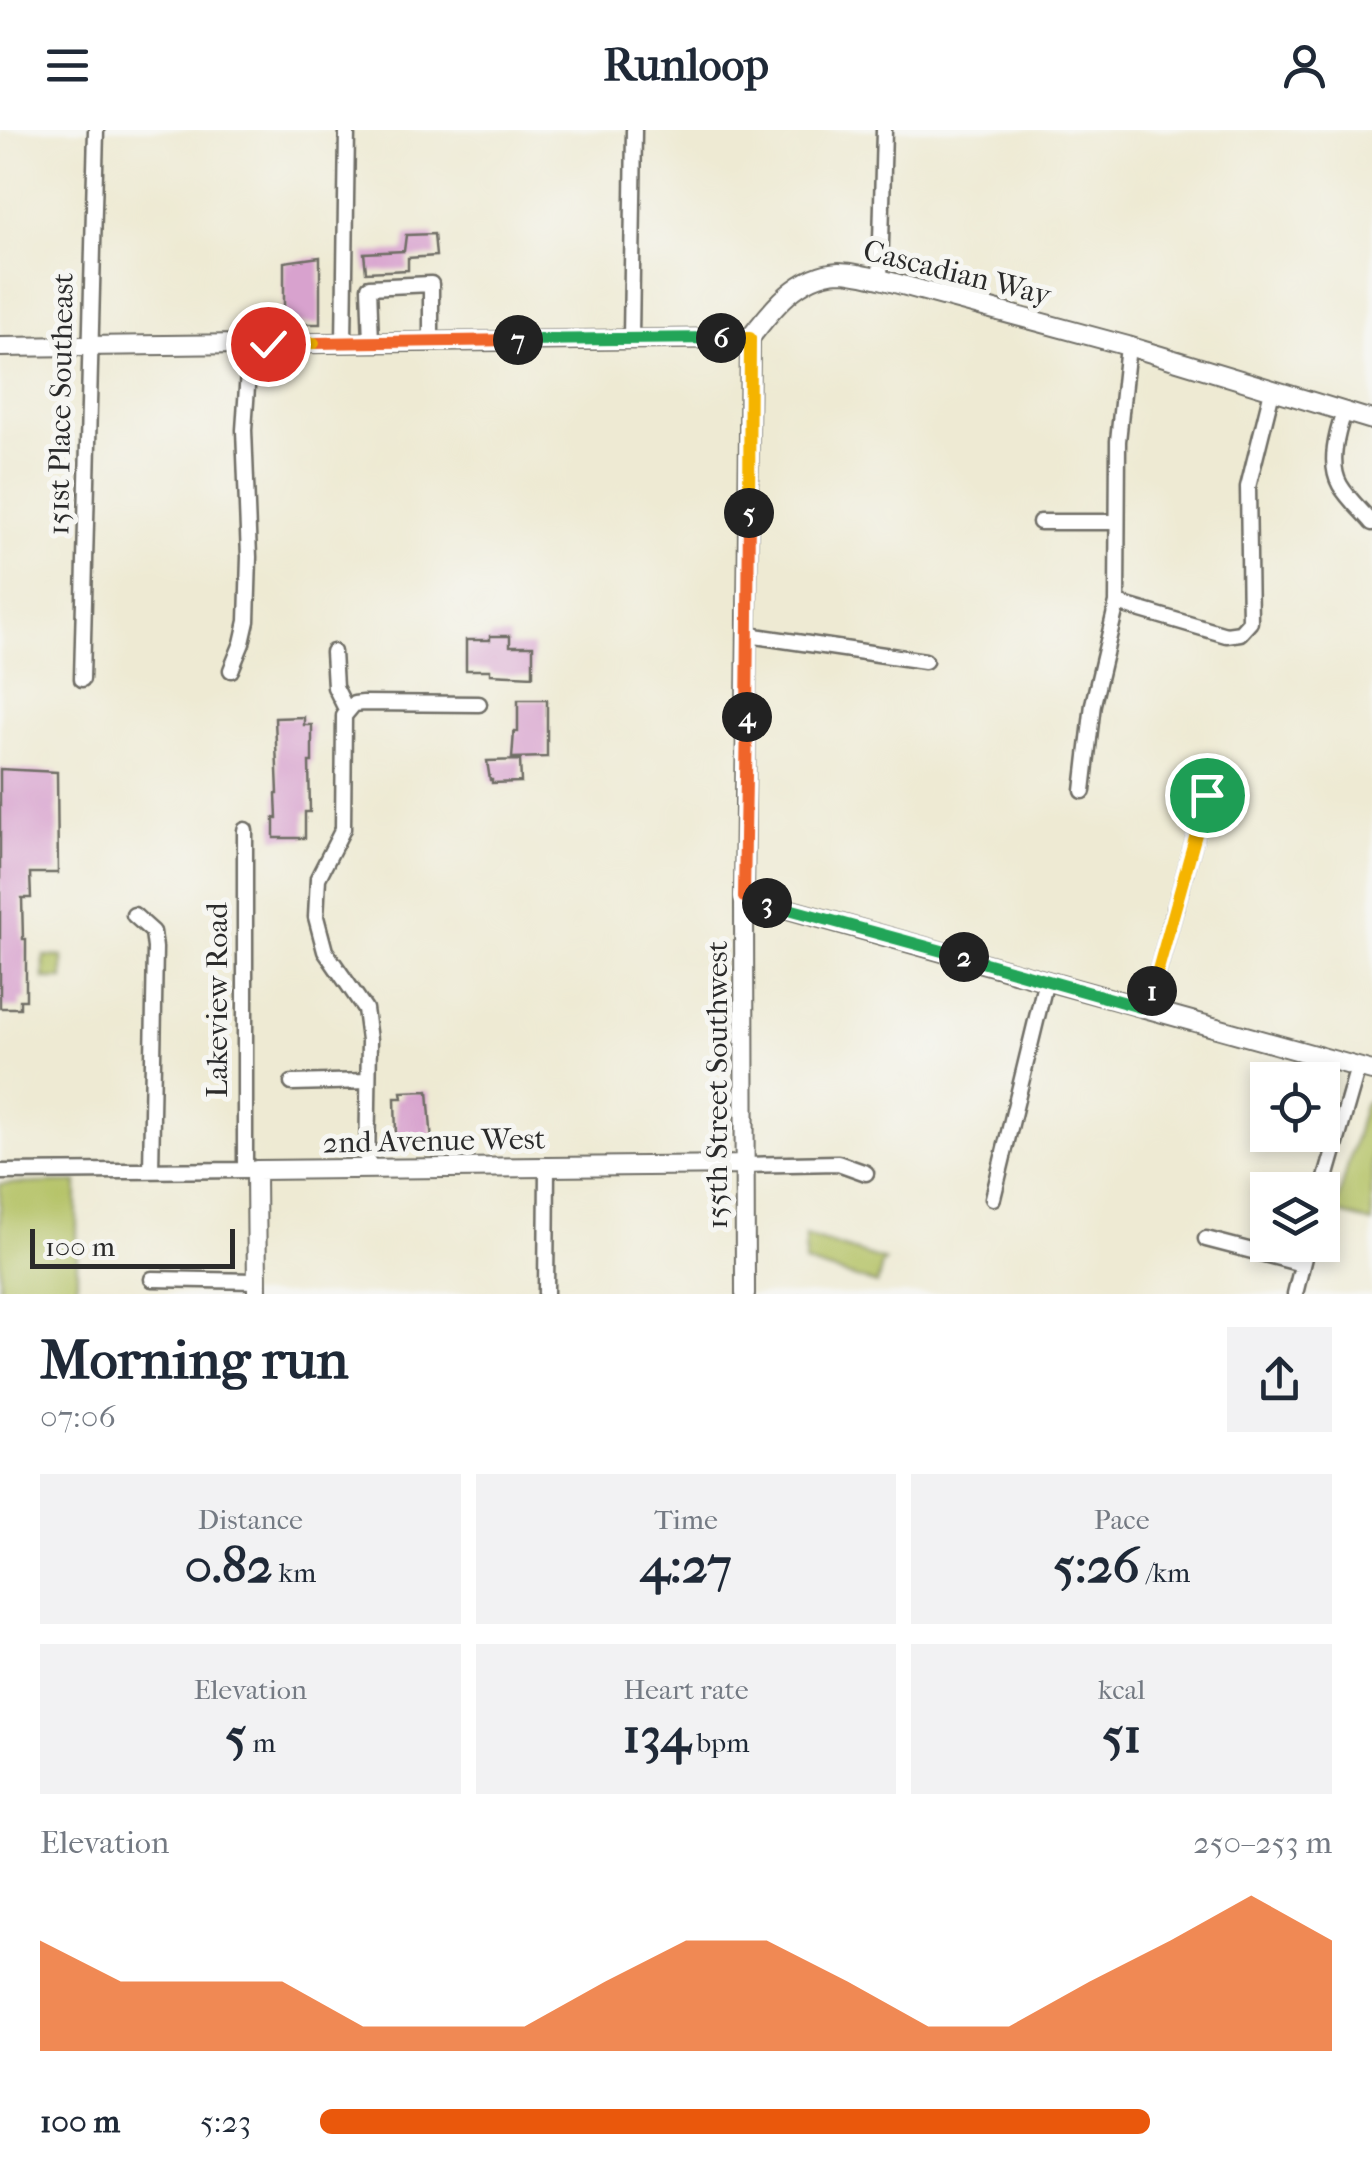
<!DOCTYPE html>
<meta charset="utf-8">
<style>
:root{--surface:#fff;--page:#f2f2f3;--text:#1f2937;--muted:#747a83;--accent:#ea580c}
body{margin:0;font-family:"IM FELL French Canon",serif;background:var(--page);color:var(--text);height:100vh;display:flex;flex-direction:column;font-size:38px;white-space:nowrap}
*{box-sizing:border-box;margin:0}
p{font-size:32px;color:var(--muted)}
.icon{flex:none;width:55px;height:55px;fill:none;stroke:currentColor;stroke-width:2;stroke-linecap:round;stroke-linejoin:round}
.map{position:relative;height:1164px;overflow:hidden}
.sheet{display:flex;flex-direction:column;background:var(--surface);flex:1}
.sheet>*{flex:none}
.fabs{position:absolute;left:1250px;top:932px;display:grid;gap:20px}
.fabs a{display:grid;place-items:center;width:90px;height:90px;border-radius:0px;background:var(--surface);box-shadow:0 5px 15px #0003;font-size:50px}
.scale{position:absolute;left:30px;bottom:25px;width:205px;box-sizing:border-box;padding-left:10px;border:5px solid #2b2b2b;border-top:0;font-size:28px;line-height:35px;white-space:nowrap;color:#2b2b2b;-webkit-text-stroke:8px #f6f6f2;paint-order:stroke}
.pin{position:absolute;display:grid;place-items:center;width:85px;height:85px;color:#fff;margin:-42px;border:5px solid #fff;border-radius:50%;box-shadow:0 2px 10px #0007}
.km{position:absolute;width:50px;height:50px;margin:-25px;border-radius:50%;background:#222;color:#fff;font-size:28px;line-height:50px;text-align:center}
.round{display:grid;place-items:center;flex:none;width:105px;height:105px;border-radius:0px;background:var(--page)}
.summary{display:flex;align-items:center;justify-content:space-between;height:170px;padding:0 40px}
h1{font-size:55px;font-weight:700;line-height:75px}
.metrics{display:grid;grid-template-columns:repeat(3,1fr);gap:15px;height:170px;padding:10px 40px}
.metrics div{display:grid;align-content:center;border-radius:0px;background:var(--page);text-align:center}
.metrics b{font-size:50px;font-weight:700}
.metrics small{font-size:28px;font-weight:400}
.metrics p{font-size:28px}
.chart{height:280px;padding:20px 40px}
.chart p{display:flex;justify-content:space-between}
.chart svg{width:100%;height:180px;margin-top:10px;fill:var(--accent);opacity:.7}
ul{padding:0 40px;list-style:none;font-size:32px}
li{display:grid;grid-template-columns:160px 120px 1fr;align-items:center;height:75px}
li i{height:25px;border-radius:12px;background:var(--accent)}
header{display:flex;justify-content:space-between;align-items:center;height:130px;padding:0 40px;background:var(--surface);font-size:45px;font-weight:700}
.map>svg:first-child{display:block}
.green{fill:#b3c163;stroke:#6f7647;stroke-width:2.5}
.building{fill:#d8a2ce}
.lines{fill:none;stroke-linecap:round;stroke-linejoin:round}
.minor-casing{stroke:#6f6e66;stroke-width:19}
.tertiary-casing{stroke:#6f6e66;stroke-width:22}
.minor{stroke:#fff;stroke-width:14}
.tertiary{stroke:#fff;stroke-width:18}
.split-1-casing{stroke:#fff;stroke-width:20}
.split-2-casing{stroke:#fff;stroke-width:20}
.split-3-casing{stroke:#fff;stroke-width:20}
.split-4-casing{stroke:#fff;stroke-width:20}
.split-5-casing{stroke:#fff;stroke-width:20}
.split-6-casing{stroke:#fff;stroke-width:20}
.split-7-casing{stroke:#fff;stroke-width:20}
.split-8-casing{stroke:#fff;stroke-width:20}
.split-9-casing{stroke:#fff;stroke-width:20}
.split-1{stroke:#f5b400;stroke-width:12}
.split-2{stroke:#22a559;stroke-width:12}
.split-3{stroke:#22a559;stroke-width:12}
.split-4{stroke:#f0652b;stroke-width:12}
.split-5{stroke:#f0652b;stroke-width:12}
.split-6{stroke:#f5b400;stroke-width:12}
.split-7{stroke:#22a559;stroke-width:12}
.split-8{stroke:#f0652b;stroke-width:12}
.split-9{stroke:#f5b400;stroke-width:12}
.labels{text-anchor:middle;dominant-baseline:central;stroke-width:10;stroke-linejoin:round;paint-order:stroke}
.street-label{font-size:30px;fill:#2b2b2b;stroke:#f6f6f2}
</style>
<header><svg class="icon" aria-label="menu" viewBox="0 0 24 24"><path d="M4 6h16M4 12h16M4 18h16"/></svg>Runloop<svg class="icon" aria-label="person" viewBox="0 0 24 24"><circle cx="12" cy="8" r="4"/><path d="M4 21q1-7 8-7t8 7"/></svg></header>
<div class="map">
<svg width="1372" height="1164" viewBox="0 0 1372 1164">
<rect width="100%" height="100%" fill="#f6f6f2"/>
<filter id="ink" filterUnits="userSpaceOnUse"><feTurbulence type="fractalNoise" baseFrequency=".01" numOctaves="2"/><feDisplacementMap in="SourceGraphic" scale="20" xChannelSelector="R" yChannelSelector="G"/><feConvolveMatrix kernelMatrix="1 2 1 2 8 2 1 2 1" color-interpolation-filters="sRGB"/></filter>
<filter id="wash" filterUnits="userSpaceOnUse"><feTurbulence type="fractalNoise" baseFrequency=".0048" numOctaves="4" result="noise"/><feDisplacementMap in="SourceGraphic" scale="40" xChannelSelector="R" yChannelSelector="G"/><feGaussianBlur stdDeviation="2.25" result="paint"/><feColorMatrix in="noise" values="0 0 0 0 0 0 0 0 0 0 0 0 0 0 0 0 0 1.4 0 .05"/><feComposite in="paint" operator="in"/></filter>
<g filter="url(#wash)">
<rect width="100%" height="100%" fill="#eeead3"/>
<path class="green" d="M44,826L63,827V849H44Z
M1372,970V1093L1335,1082L1365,973Z
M77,1052V1164H0V1054Z
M805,1106L886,1131L882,1134L877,1154L805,1133Z"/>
<g id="blocks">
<path class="building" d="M434,104L436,126L408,128V140L366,142L364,123L404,121L406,105Z
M320,127V194H284V132Z
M490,506H510V516H533V546L490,544V540H466V510H490Z
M518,570H547V627L512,628L514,602H518Z
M304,587V595H312V632H309L310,682H305V708H274V688H277L276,664H278L275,588Z
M520,630L521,652L492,653V650H490L487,631Z
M0,639L57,642L58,743H30L31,768H22L23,809H26V870H20V878H0Z
M428,961L432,1013L401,1014V1007H396L395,968H402L401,962Z"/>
</g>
</g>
<g filter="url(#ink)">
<use href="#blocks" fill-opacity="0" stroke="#6f6e66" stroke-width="2.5"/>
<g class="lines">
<g class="minor-casing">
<path id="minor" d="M880,149L884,0
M631,208L634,0
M371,212L369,157L431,154V211
M344,213L347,0
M1344,282C1337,303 1328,334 1340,355C1348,369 1362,381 1372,393
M1040,392H1117
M1117,473L1226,505L1240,503L1250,492L1248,357L1272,261
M748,505L925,531
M333,522L335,557L347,581
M231,540L242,513L247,491L249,427L244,300L250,214
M82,549L96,0
M1083,661L1093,574L1117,473L1118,311L1128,216
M245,700V1040
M134,785L153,802L155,818L151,1041
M1140,877L1151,865L1207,665
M292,953L368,951
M745,1035L838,1033L866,1043
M367,1039L369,910L365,879L325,821L316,787L318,748L343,699L344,586L354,574L363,573L479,574
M0,1042L250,1040
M1322,1062L1358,937
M993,1068L1046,850
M1206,1109L1302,1134
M152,1149L256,1151
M546,1164L547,1037
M1295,1164L1307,1115"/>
</g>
<g class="tertiary-casing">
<path id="tertiary" d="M750,208C772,179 799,144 839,142C852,142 867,146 880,149L1128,216L1372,290
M0,217L750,208
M744,767L1372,941
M257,1164L256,1040L745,1035
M745,1164L744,767L750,208"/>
</g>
<use href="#minor" class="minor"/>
<use href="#tertiary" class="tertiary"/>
</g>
</g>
<g class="lines" filter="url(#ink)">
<g class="split-1-casing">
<path id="split-1" d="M1152,861L1207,665"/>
</g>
<g class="split-2-casing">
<path id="split-2" d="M964,827L1140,877L1152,861"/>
</g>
<g class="split-3-casing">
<path id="split-3" d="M767,773L964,827"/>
</g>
<g class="split-4-casing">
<path id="split-4" d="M747,587L744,767L767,773"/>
</g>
<g class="split-5-casing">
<path id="split-5" d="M747,587L749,383"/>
</g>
<g class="split-6-casing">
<path id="split-6" d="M721,208H750L749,383"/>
</g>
<g class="split-7-casing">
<path id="split-7" d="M518,210L721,208"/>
</g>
<g class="split-8-casing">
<path id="split-8" d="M314,213L518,210"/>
</g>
<g class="split-9-casing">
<path id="split-9" d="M268,214L314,213"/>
</g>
<use href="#split-1" class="split-1"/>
<use href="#split-2" class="split-2"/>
<use href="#split-3" class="split-3"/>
<use href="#split-4" class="split-4"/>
<use href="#split-5" class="split-5"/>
<use href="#split-6" class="split-6"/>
<use href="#split-7" class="split-7"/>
<use href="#split-8" class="split-8"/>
<use href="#split-9" class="split-9"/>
</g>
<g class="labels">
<g class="street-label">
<text transform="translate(957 143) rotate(14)">Cascadian Way</text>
<text transform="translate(61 274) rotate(-89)">151st Place Southeast</text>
<text transform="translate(217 870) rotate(-90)">Lakeview Road</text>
<text transform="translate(717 955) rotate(-90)">155th Street Southwest</text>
<text transform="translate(434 1011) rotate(-1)">2nd Avenue West</text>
</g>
</g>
</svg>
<div class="fabs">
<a><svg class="icon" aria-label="locate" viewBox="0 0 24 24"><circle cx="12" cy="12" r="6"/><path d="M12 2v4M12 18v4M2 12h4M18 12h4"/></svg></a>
<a><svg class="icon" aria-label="layers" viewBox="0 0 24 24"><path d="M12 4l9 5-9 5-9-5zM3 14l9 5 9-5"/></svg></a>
</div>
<div class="scale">100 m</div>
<div class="pin" style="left:1207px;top:665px;background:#1e9e55"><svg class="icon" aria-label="arrive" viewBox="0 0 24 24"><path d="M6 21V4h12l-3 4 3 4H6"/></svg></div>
<div class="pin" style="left:268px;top:214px;background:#d93025"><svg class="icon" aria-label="check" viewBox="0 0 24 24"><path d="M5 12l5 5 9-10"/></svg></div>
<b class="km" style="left:1152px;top:861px">1</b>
<b class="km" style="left:964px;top:827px">2</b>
<b class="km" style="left:767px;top:773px">3</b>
<b class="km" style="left:747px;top:587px">4</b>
<b class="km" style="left:749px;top:383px">5</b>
<b class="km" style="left:721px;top:208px">6</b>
<b class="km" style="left:518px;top:210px">7</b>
</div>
<section class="sheet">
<div class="summary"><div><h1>Morning run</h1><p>07:06</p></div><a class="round"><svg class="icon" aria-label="share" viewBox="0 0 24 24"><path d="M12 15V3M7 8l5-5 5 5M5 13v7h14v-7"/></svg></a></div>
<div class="metrics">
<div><p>Distance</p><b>0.82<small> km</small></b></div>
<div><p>Time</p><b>4:27</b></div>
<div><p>Pace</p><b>5:26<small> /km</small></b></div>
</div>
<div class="metrics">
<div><p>Elevation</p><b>5<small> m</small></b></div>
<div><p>Heart rate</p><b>134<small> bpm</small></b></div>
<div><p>kcal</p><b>51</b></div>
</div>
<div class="chart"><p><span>Elevation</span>250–253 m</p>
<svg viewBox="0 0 160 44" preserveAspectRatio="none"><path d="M0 44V17L10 27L20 27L30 27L40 38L50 38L60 38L70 27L80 17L90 17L100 27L110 38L120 38L130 27L140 17L150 6L160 17V44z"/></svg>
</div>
<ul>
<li><b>100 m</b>5:23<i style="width:82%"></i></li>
</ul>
</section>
